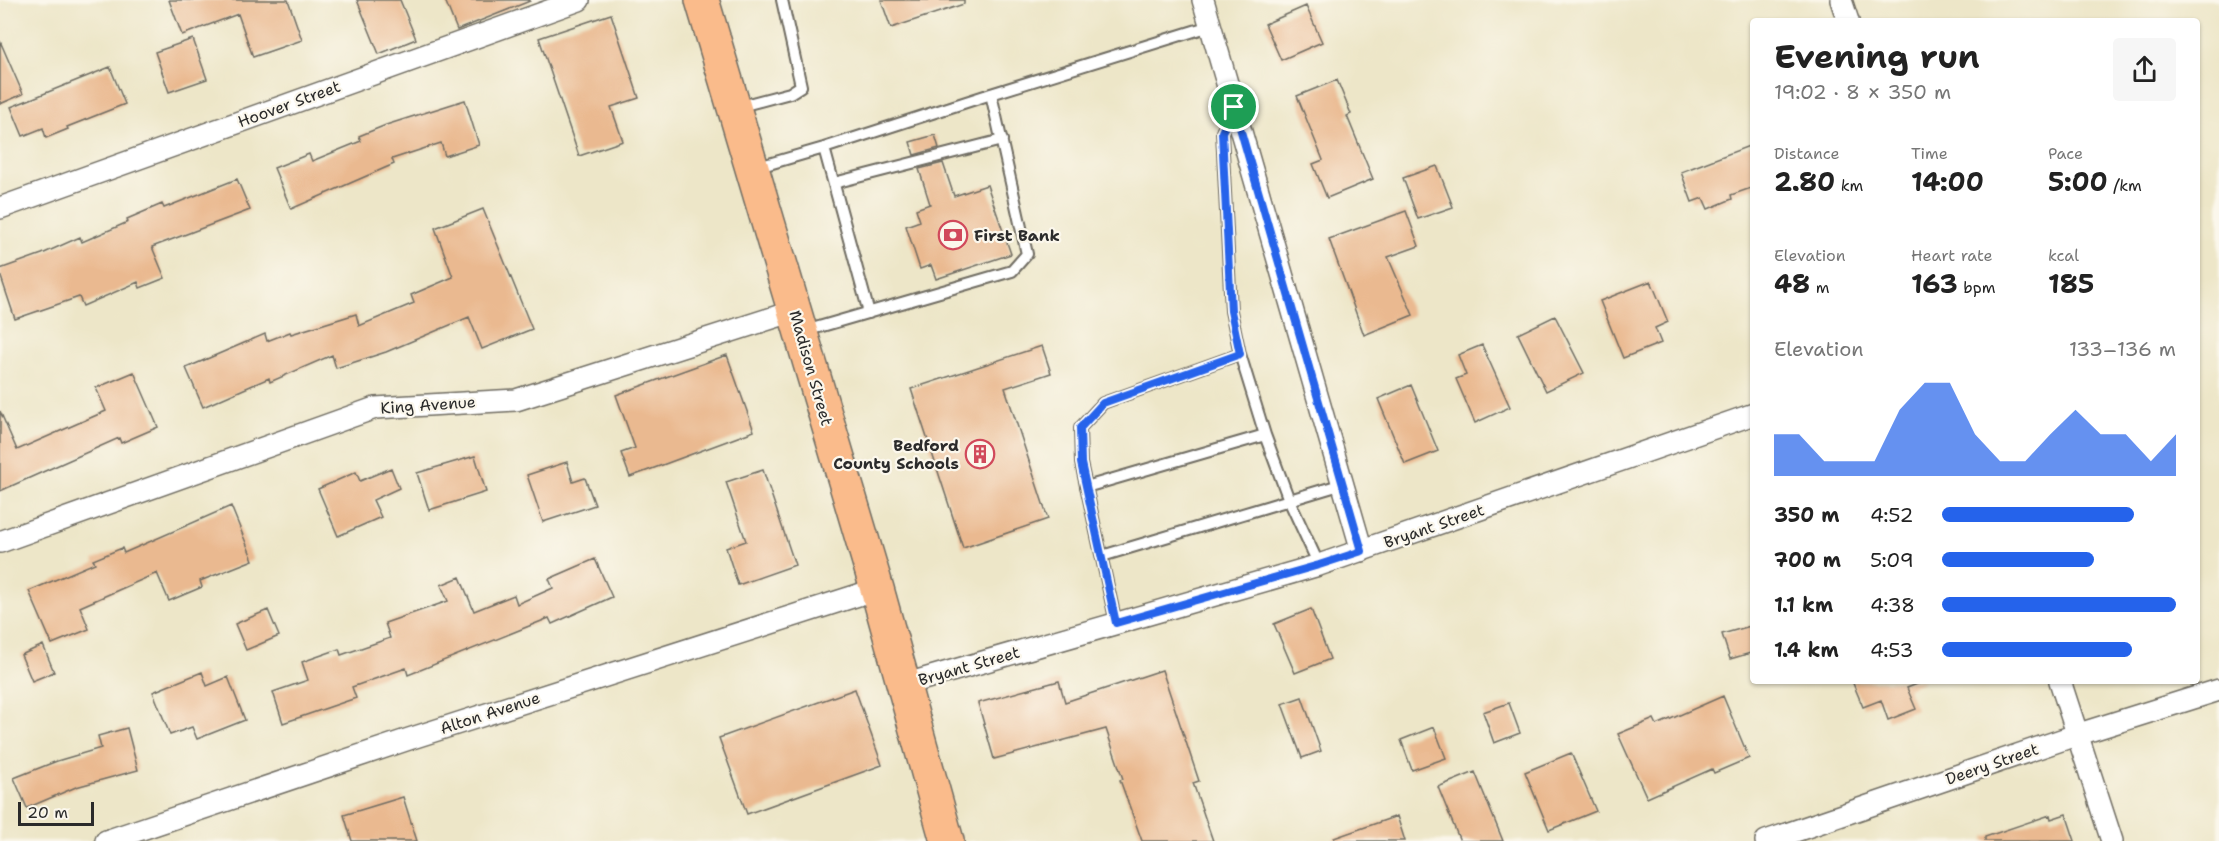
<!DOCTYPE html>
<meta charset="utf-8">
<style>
:root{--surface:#fff;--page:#f6f6f6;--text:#222;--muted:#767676;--accent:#2563eb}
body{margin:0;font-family:"Shantell Sans",sans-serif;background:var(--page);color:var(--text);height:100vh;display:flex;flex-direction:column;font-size:22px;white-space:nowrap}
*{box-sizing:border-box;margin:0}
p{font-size:20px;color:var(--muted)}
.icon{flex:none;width:33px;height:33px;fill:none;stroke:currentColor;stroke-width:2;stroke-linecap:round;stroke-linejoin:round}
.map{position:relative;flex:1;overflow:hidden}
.panel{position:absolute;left:1750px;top:18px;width:450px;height:666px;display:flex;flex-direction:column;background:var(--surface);border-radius:6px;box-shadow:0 2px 4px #0004}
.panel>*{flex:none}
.scale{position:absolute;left:18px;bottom:15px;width:76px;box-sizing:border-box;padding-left:6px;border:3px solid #2b2b2b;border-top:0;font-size:16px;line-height:21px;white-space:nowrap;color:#2b2b2b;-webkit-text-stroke:4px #fbf7ec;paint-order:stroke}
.pin{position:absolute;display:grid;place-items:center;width:51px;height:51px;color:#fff;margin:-26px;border:3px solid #fff;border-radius:50%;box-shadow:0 2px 6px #0007}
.round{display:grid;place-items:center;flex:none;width:63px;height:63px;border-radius:6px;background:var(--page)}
.head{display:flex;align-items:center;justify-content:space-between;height:102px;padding:0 24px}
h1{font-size:33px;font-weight:700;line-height:45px}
.figures{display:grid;grid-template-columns:repeat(3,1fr);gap:9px;height:102px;padding:6px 24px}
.figures div{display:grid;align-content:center}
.figures b{font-size:26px;font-weight:700}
.figures small{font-size:16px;font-weight:400}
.figures p{font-size:16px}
.chart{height:168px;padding:12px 24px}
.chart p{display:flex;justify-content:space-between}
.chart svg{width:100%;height:108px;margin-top:6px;fill:var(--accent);opacity:.7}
ul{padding:0 24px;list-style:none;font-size:20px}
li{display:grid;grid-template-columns:96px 72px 1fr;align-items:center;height:45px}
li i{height:15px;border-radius:8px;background:var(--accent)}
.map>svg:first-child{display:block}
.building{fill:#eab990}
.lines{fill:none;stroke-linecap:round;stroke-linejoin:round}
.lane-casing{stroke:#6f6c62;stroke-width:14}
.street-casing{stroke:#6f6c62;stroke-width:24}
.primary-casing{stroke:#6f6c62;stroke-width:36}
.lane{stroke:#fff;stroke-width:10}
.street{stroke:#fff;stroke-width:21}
.primary{stroke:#fabb8b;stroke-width:33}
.route-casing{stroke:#fff;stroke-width:12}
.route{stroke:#2563eb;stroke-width:8}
.labels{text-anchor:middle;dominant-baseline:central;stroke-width:4.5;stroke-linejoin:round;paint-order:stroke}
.street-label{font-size:16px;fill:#2b2b2b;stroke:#fbf7ec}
.poi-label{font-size:16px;font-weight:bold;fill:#2b2b2b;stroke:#fbf7ec;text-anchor:start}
</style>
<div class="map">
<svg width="2219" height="841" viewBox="0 0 2219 841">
<rect width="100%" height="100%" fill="#fbf7ec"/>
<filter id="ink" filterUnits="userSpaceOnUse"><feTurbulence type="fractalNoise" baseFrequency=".0167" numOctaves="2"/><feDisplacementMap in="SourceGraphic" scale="12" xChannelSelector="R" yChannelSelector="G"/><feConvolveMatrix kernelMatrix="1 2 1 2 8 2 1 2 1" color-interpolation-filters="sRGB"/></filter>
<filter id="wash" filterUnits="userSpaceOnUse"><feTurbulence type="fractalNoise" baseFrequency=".008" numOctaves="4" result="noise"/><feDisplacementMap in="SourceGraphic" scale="24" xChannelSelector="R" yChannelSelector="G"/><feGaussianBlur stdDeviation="1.35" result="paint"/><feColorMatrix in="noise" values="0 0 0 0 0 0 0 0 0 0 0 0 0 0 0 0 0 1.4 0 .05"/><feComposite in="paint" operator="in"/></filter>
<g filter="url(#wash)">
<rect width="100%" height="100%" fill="#ede6c8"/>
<g id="blocks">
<path class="building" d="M169,0H288L302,40L253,57L238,14L182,35Z
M357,0H400L416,39L379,54Z
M445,0H530V1L457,30Z
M881,0H964V4L891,28Z
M1306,6L1322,42L1281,60L1265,24Z
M611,14L639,98L611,107L623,141L579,156L539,38Z
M193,39L207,79L169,92L155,52Z
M0,41L23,94L0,104Z
M110,67L125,104L67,127L68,129L46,138L43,128L23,136L11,107Z
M1337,80L1351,114L1347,116L1373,179L1327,198L1313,164L1323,160L1297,96Z
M465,100L479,145L445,156L441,143L392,159L394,164L291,209L274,168L309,154L312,161L361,141L359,136L386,125Z
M935,135L939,148L914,155L910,142Z
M1754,144V187L1731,195L1732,199L1708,209L1703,198L1692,202L1681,172Z
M943,163L954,196L987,185L1011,254L936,279L931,265L920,269L906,226L920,221L916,209L930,204L919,169Z
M1437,166L1453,207L1418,219L1403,178Z
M237,179L250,210L152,247L165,278L140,288L138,282L83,306L79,297L15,319L0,274V269L42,254L80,237L82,242L128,222L127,219L162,204L164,208Z
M483,209L532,329L482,349L469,317L386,352L336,368L332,355L270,382L269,378L203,407L186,368L265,334L267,341L290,332L291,334L356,314L359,326L414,303L411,295L453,277L435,228Z
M1406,211L1419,246L1388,257L1413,315L1364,335L1329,239Z
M1651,281L1668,322L1655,328L1661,343L1623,358L1600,301Z
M1555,316L1584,373L1546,391L1518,334Z
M1482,345L1510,407L1475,423L1456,379L1466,375L1458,355Z
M1042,346L1051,373L1005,388L1048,519L963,548L911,389Z
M727,355L754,431L630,477L621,453L635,448L616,395Z
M134,372L158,427L121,443L119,438L0,491V411L17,450L106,411L96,388Z
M1411,385L1438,451L1405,464L1378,399Z
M475,456L486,492L429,510L417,473Z
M567,462L573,482L585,478L595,505L543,522L527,475Z
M391,468L399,488L373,500L381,517L338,536L318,489L356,472L360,481Z
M763,470L795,565L738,585L726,548L746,541L726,482Z
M231,506L253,560L200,581L202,587L169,601L157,573L80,607L89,629L52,644L29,591L95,563L93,560L122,548L124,553Z
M595,559L612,597L552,624L549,618L408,675L406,668L352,687L356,698L283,723L273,692L308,680L302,662L339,649L341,655L390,638L385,623L448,601L441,585L460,577L474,611L514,595L517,604L553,588L549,579Z
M1311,609L1330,659L1295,673L1274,624Z
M268,610L279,636L246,650L235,624Z
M1754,625V652L1730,659L1722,634Z
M43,645L54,672L32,681L21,655Z
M1162,670L1199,781L1193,783L1213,841H1142L1120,780L1123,779L1106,729L994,759L978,703L1059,681L1065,702Z
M202,672L207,686L228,677L245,720L197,739L192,727L170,735L153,692Z
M1852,681H1925L1907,688L1916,709L1888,720L1881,700L1863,707Z
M855,689L882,765L747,814L719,738Z
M1723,696L1749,758L1714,773L1712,769L1647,798L1618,734L1654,719L1657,725Z
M1302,697L1321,751L1302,758L1282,704Z
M1509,703L1520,733L1494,743L1483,712Z
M1434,727L1446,758L1412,770L1401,740Z
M127,728L138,770L76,787L27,808L14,778L57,761L101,748L98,736Z
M1571,753L1596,811L1549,830L1525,772Z
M1475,772L1503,841H1460L1438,787Z
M403,797L417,841H352L344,815Z
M2066,814L2075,841H1985V837L2050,815L2051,819Z
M1397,816L1405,841H1334V838Z"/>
</g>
</g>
<g filter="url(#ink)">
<use href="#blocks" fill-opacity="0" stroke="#6f6c62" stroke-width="1.5"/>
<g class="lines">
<g class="lane-casing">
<path id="lane" d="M737,107L790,93L801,86L782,0
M824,148L869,313
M755,168L824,148L991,94L1210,26
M834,183L1002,140
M805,331L1012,271L1027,254L991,94
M1240,354L1265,435
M1086,487L1265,435L1289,500L1319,565
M1102,556L1343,484
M1116,623L1081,463L1080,428L1103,403L1240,354L1231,311L1222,132L1232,109"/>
</g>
<g class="street-casing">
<path id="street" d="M1203,0L1362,551
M1841,0L1848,21
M0,208L579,0
M0,542L375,408L516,400L794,311
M2060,681L2112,841
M903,685L1319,565L1754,414
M106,841L409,739L877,589
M1766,841L2076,735L2219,690"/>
</g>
<g class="primary-casing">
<path id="primary" d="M702,0L877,589L947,841"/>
</g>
<use href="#lane" class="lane"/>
<use href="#street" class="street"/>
<use href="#primary" class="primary"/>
</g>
</g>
<g class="lines" filter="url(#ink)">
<g class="route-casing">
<path id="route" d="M1234,107L1362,551L1319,565L1116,623L1081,463L1080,428L1103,403L1240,354L1231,311L1222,132Z"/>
</g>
<use href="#route" class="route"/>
</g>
<defs>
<g id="bank-ring" transform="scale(1.5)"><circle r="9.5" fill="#fbf7ec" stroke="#d1495b" stroke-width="1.5"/><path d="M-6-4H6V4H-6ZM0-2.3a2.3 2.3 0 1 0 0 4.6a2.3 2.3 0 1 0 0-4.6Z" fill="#d1495b"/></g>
<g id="building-ring" transform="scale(1.5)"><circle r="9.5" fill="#fbf7ec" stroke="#d1495b" stroke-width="1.5"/><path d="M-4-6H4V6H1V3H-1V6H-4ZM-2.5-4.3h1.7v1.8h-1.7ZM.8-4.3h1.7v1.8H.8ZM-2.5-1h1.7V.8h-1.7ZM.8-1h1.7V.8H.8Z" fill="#d1495b"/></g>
</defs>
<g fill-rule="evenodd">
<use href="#bank-ring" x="953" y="235"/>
<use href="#building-ring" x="980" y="454"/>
</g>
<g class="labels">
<g class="street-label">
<text transform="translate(289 104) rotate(-20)">Hoover Street</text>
<text transform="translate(811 368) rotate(74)">Madison Street</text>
<text transform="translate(428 405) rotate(-4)">King Avenue</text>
<text transform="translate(1434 526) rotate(-19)">Bryant Street</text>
<text transform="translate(969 666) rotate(-16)">Bryant Street</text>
<text transform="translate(490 713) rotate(-18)">Alton Avenue</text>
<text transform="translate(1992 764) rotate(-19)">Deery Street</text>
</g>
<g class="poi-label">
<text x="974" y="235">First Bank</text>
<text x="959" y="445" text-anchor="end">Bedford<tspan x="959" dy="18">County Schools</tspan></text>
</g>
</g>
</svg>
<div class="scale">20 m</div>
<div class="pin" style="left:1234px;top:107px;background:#1e9e55"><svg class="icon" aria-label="arrive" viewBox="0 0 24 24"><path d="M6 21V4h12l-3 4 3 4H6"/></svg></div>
<section class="panel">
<div class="head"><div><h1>Evening run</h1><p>19:02 · 8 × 350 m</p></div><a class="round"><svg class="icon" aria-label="share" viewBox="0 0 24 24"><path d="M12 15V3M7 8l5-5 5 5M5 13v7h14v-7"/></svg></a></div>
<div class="figures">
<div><p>Distance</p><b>2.80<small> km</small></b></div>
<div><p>Time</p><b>14:00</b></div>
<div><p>Pace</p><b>5:00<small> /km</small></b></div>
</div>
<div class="figures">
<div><p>Elevation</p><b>48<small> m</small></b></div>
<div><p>Heart rate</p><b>163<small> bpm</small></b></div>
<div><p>kcal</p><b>185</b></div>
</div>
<div class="chart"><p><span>Elevation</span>133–136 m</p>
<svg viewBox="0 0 160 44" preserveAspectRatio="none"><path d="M0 44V27L10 27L20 38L30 38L40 38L50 17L60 6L70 6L80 27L90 38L100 38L110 27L120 17L130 27L140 27L150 38L160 27V44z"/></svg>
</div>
<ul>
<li><b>350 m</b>4:52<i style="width:82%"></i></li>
<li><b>700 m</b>5:09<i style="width:65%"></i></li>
<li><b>1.1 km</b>4:38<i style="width:100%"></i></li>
<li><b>1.4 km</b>4:53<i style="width:81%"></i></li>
</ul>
</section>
</div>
